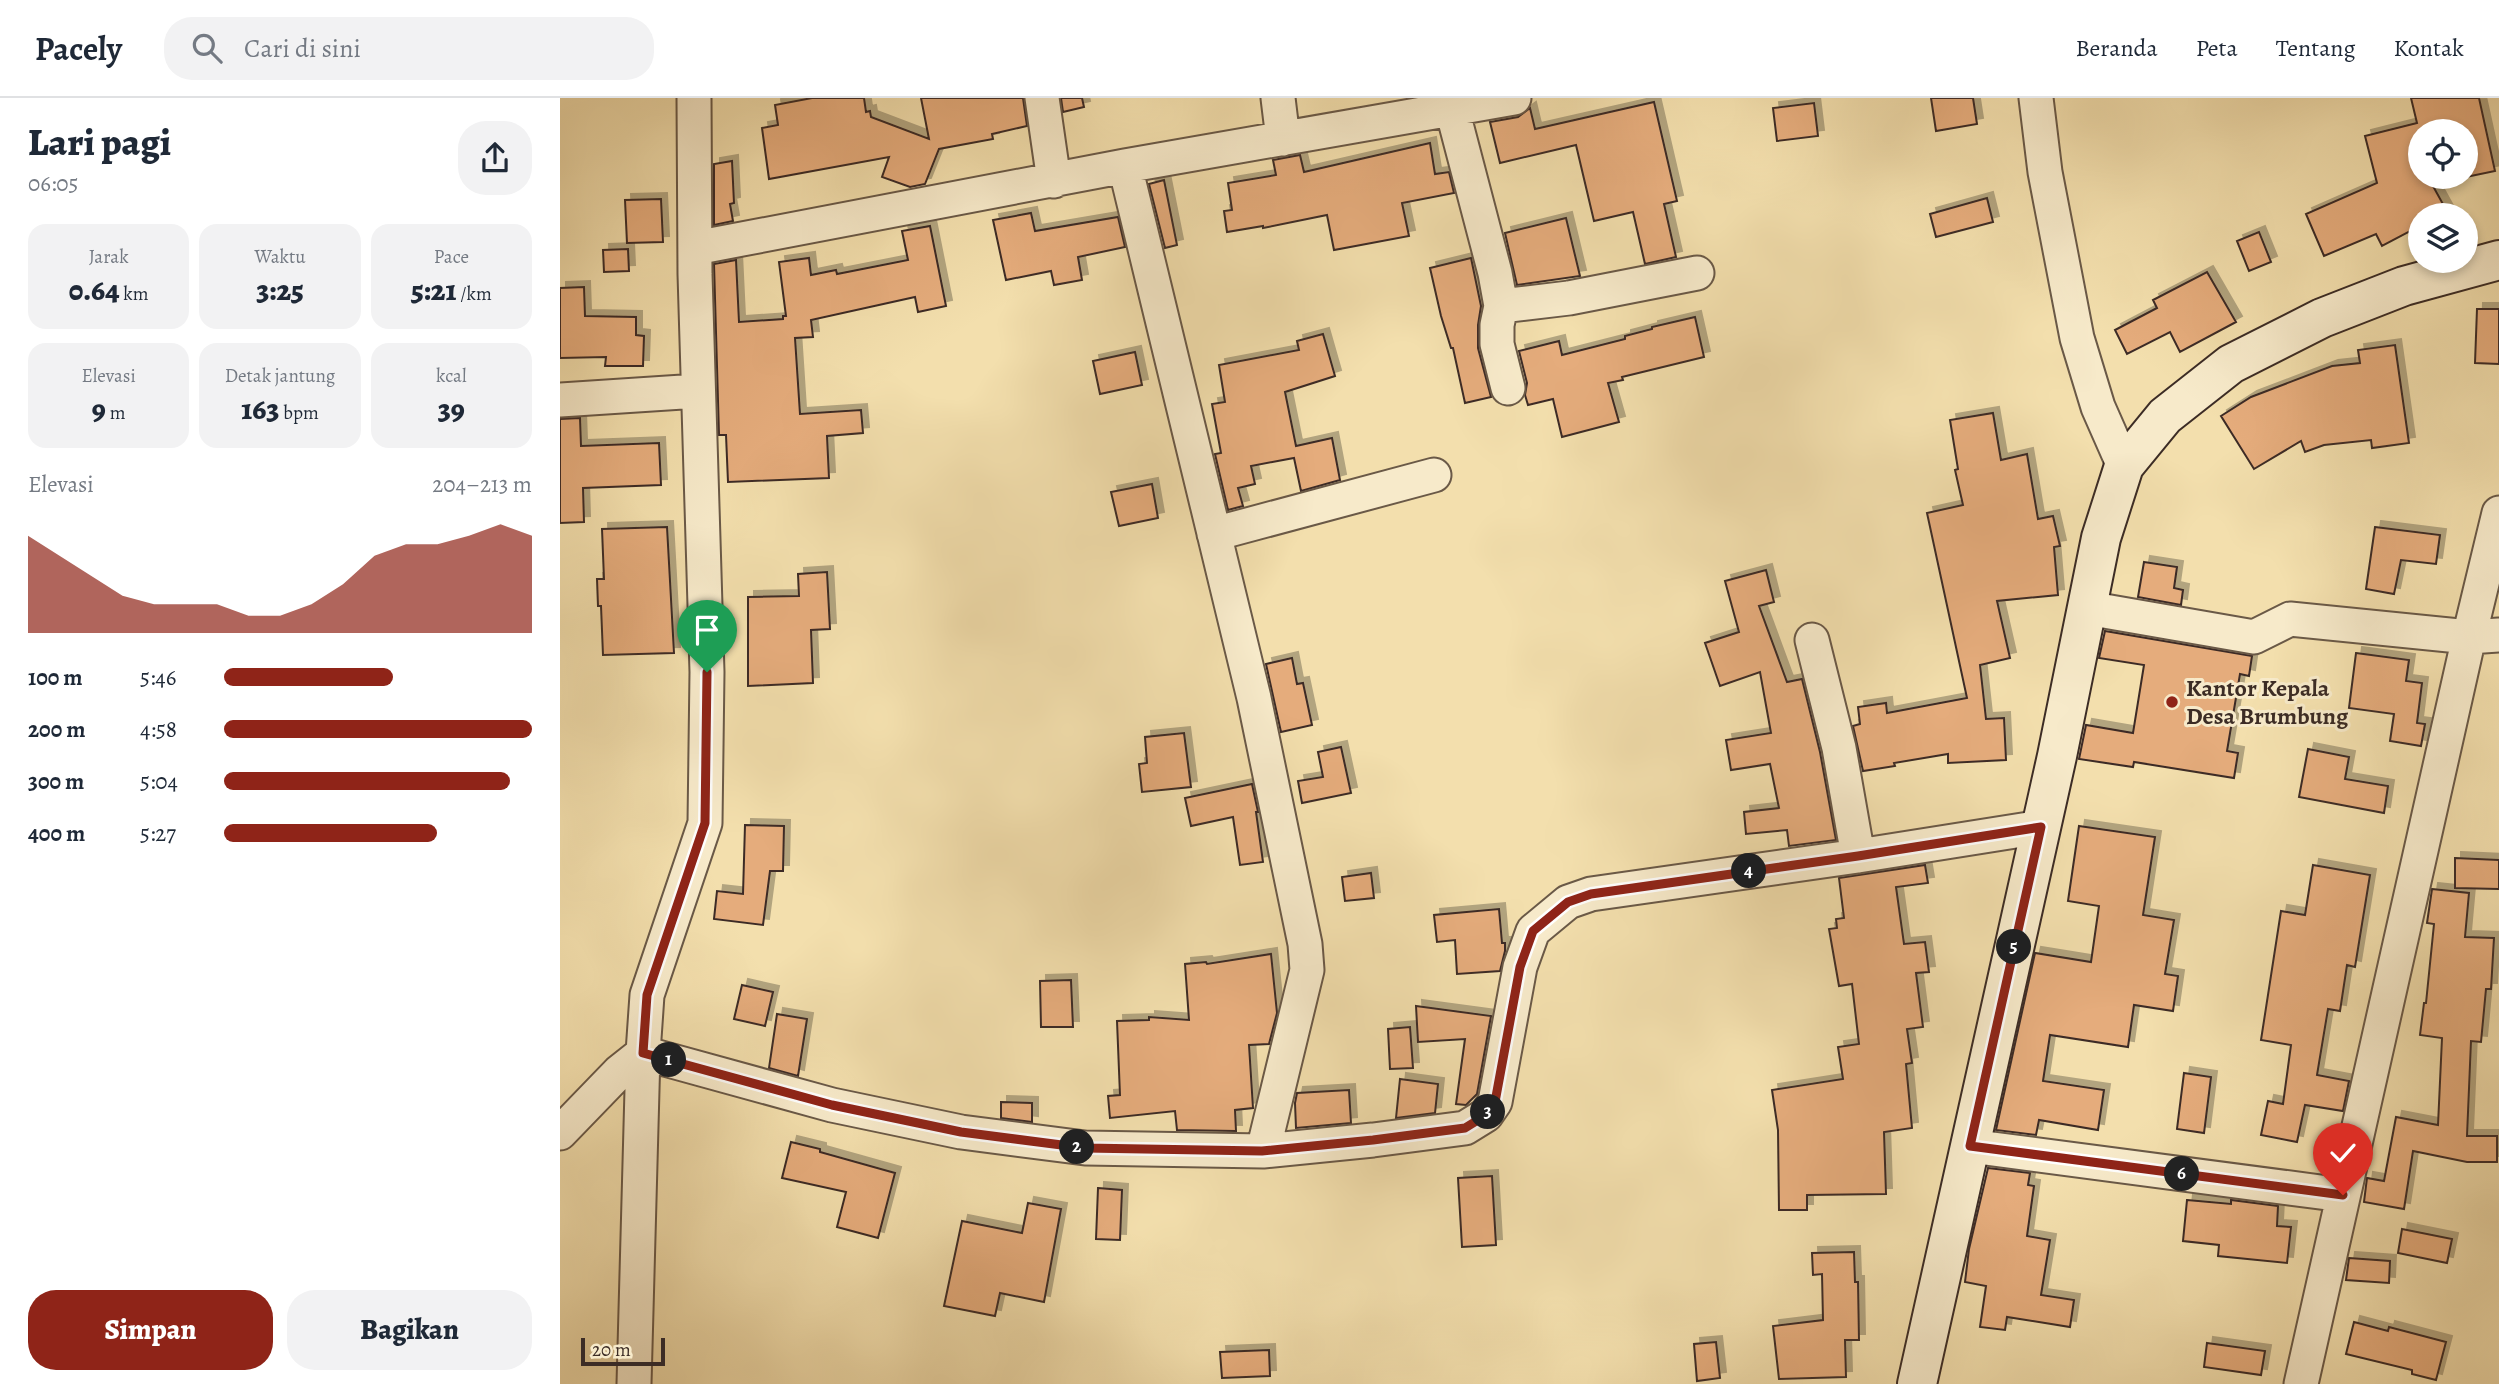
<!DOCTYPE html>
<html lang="id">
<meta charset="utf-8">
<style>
:root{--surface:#fff;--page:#f2f2f3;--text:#1f2937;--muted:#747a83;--line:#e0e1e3;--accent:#8f2418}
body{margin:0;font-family:Alegreya,serif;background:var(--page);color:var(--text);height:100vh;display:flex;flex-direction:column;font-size:26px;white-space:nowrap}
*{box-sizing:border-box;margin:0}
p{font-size:23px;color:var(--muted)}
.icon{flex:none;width:38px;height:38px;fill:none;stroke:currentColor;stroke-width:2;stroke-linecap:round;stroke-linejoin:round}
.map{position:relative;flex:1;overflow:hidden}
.drawer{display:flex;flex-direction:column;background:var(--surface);width:560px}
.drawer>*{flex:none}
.buttons{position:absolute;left:1848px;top:21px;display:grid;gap:14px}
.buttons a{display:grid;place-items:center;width:70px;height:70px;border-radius:50%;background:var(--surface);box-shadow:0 4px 10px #0003;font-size:35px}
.scale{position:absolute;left:21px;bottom:18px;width:84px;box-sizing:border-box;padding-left:7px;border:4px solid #3c2c25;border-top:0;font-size:19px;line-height:24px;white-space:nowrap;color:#3c2c25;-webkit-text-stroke:5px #f7eaca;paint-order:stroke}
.pin{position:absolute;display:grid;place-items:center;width:60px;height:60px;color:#fff;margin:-72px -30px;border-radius:50% 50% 50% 0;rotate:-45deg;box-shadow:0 0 7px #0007}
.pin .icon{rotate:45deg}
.km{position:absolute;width:35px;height:35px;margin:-18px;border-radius:50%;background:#222;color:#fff;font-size:19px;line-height:35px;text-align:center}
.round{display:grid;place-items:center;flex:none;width:74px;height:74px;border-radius:28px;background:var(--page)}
.overview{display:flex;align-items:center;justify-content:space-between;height:119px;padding:0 28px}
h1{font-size:38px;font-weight:800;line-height:52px}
.metrics{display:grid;grid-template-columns:repeat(3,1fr);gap:10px;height:119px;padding:7px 28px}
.metrics div{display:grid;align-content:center;border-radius:18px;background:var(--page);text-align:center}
.metrics b{font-size:30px;font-weight:800}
.metrics small{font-size:19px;font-weight:400}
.metrics p{font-size:19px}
.chart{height:196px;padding:14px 28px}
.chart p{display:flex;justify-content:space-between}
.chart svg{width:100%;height:126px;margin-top:7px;fill:var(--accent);opacity:.7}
.primary-button{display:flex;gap:14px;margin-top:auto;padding:14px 28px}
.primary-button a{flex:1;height:80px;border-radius:28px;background:var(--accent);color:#fff;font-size:28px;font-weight:800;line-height:80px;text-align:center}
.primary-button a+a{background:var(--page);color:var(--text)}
ul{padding:0 28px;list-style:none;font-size:23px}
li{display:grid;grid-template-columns:112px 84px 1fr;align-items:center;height:52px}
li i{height:18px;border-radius:9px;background:var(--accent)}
header{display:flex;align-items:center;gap:42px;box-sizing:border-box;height:98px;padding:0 35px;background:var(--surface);border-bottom:2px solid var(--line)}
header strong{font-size:33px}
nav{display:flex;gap:38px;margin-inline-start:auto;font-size:24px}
.search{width:490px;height:63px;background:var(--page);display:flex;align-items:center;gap:18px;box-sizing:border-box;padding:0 24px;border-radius:28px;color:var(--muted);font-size:26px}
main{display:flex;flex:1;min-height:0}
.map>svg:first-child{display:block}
.building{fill:#e5ac7c;stroke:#3c2c25;stroke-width:2;filter:url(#shadow)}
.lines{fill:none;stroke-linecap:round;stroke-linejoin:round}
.street-casing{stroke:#6a5947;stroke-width:37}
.secondary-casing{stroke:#3c2c25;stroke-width:42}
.street{stroke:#f7eaca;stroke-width:33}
.secondary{stroke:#f7eaca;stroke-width:38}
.route-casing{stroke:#fff;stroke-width:14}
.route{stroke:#8f2418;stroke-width:9}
.poi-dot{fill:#8f2418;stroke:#f7eaca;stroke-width:2.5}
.labels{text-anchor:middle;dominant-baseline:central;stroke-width:6;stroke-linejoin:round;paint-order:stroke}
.poi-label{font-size:24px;font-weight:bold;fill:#3c2c25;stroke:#f7eaca;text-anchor:start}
</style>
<header>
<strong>Pacely</strong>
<div class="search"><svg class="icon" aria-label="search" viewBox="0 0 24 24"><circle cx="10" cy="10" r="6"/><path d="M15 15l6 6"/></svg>Cari di sini</div>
<nav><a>Beranda</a><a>Peta</a><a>Tentang</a><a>Kontak</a></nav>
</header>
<main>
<section class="drawer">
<div class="overview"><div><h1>Lari pagi</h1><p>06:05</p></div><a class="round"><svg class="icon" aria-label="share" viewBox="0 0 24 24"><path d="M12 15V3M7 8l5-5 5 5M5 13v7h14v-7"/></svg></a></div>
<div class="metrics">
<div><p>Jarak</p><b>0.64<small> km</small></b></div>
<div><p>Waktu</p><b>3:25</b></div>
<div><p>Pace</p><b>5:21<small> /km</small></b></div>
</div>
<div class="metrics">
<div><p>Elevasi</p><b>9<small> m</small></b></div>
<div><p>Detak jantung</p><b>163<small> bpm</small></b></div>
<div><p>kcal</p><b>39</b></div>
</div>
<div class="chart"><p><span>Elevasi</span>204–213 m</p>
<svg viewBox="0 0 160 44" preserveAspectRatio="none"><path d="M0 44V10L10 17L20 24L30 31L40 34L50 34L60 34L70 38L80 38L90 34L100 27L110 17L120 13L130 13L140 10L150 6L160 10V44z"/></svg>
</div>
<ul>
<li><b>100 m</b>5:46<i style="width:55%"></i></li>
<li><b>200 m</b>4:58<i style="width:100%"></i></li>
<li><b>300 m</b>5:04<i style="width:93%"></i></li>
<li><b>400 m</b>5:27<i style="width:69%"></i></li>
</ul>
<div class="primary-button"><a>Simpan</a><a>Bagikan</a></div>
</section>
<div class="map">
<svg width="1939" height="1286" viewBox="0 0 1939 1286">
<defs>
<filter id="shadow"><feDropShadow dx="6" dy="-6" stdDeviation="0" flood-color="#0004"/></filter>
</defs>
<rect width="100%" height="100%" fill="#f3dfad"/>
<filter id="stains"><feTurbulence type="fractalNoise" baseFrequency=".00286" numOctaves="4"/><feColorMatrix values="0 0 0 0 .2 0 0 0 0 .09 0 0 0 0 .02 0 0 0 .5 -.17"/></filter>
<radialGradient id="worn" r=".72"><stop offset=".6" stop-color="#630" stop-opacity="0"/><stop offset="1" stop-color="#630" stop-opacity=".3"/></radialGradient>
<path class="building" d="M252,0H304L306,14L310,13L311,19L369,41L361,0H463L467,28L432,36L433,41L379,51L365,86L350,89L322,79L329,59L209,81L202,30L218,27L215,7Z
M501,0H522L524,9L503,14Z
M1371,0H1413L1417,26L1376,33Z
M1851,0H1919L1935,73L1906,79V33H1860V79H1868L1889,117H1860V128L1822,148L1816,136L1764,158L1746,116L1817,85L1805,38L1857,25Z
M1094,4L1117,103L1104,106L1116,159L1085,166L1073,114L1034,123L1016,47L940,65L930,24L958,19L970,10L975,31Z
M1254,5L1258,38L1217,43L1213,10Z
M870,45L875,76L889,74L894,95L842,105L849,138L774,152L767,117L703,130V128L667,134L664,113L672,112L668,85L716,77L713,62L740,57L744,74Z
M172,63L174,105L170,106L173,123L154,127V66Z
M604,82L617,147L605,150L589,86Z
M1427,100L1433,124L1376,139L1370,116Z
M101,101L103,144L67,145L65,102Z
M471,115L475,133L558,119L565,149L518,159L522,182L494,187L491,173L446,182L433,122Z
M1006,120L1020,178L957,187L945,135Z
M370,128L386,208L358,214L355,199L251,222L253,239L235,240L240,316L301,312L303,335L267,338L269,380L168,384L166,337H159L154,166L176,162L179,224L223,221V218H226L219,164L249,160L251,177L276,172L277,176L348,162L342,133Z
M1699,134L1711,164L1689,173L1677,143Z
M68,151L69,173L44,174L43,152Z
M911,160L921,208L918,227V250L931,299L905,305L893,250H891L881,218L870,170Z
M1647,174L1676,224L1620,254L1610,234L1567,256L1555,232L1597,210L1593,202Z
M24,189L25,218L76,219V237L84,238L83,268H45L46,259L0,260V190Z
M1917,211H1939V266L1915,265Z
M1135,219L1144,259L1062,279L1063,282L1048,285L1059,324L1002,339L993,301L968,307L965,297L967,285L959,253L999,243L1002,257L1065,241V238L1092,231V229Z
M763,236L775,278L725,294L736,348L772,340L780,382L741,393L734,360L691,368L695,386L678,390L683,408L668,412L655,356L661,355L652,306L665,304L659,267L739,252L737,243Z
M1835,247L1849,345L1812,350L1811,342L1764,347L1745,354L1741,343L1694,371L1661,318L1691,299L1772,268L1800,265L1798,252Z
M575,254L582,287L540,296L533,263Z
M1433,315L1441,362L1467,356L1478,421L1493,418L1500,448L1494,449L1498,497L1437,503L1450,560L1420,567L1426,621L1444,620L1446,662L1388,665V656L1334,665L1335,668L1303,673L1293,628L1300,626L1298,609L1326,605L1327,615L1407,600L1367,415L1403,407L1395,372L1398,371L1390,322Z
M20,320L21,348L99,345L101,387L23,390L24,424L0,425V321Z
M592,386L598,420L559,428L551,394Z
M107,429L114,555L43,557L41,508H38L37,481H44L42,431Z
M1815,429L1880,437L1876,466L1841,462L1834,496L1806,491Z
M1584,464L1617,469L1614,490L1623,492L1621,507L1578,499Z
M1206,472L1214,504L1199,508L1227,584L1242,581L1260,654L1276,742L1229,748L1227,732L1186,736L1184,714L1219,710L1210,666L1171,672L1166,642L1211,635L1200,574L1160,588L1145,545L1179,534L1165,483Z
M267,474L270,531L251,532L253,585L188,588V499L239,498L238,476Z
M1545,533L1692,558L1689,578L1680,576L1667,653L1678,655L1674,680L1574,664L1573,669L1519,661L1526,627L1573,635L1584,567L1539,560Z
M1796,555L1849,562L1846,583L1862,585L1857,625L1865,626L1861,648L1830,643L1834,616L1789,610Z
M732,560L737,586L743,585L752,627L721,634L706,566Z
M624,635L631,689L582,694L579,666L587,665L585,639Z
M781,649L791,695L742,705L738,683L763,679L758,654Z
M1748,651L1789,659L1785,681L1828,688L1824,715L1739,699Z
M692,686L698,714H696L703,764L680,767L673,719L631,728L625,700Z
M185,727L224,728L223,773H210L203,827L154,821L157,793L183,796Z
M1519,728L1595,739L1583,817L1614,822L1605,876L1618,878L1613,913L1574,907L1568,949L1490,937L1483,983L1544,992L1538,1032L1479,1022L1476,1037L1436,1032L1475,855L1531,864L1539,808L1508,803Z
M1895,760L1939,762V791L1895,790Z
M1365,767L1368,785L1336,789L1344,846L1365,844L1369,874L1356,875L1363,929L1347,931L1352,965L1346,966L1352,1030L1324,1034L1326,1096L1247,1097V1112H1219L1218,1032L1212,992L1283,981L1278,949L1299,946L1292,886L1279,888L1269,831L1277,830L1276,821L1284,820L1279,780Z
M1753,767L1810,777L1795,869L1787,867L1780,913L1768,911L1757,977L1789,983L1783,1013L1745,1007L1737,1044L1701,1037L1708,1003L1723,1006L1731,947L1701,942L1721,813L1745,817Z
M811,775L814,800L785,803L782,779Z
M1872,791L1909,795L1905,839L1934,840L1931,891H1926L1921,944L1911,943L1907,1038H1937V1064H1907L1853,1053L1844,1111L1804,1104L1807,1080L1824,1083L1836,1019L1878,1027L1882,940L1860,937L1864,905H1866L1874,826L1867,825Z
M939,811L942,845H945V853L940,873L897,876L895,842L877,844L874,817Z
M711,856L717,915L709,946L689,947L693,1010L675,1012L676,1033L617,1032L615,1013L550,1020L548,998L560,997L557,923L589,922V919L629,922L625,866L646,864L647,866Z
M511,882L513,929H481L480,883Z
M182,887L213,894L205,928L174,921Z
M856,908L931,918L917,996L906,1007L896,1006L905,941L858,944Z
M217,916L247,921L238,978L209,970Z
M850,929L853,970L830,971L828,931Z
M1624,975L1651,979L1644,1035L1617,1031Z
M840,981L878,986L875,1015L836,1020Z
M789,992L791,1025L736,1030L735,1005L737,995Z
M441,1004L472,1005V1024L441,1020Z
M231,1044L260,1051V1054L335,1075L318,1140L277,1129L286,1094L222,1080Z
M1428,1070L1470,1075L1468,1087L1474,1088L1467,1138L1490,1142L1481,1197L1514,1202L1510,1229L1447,1219L1445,1232L1420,1229L1426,1188L1405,1184L1409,1151Z
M932,1078L936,1147L902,1149L898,1080Z
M538,1090L562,1092L560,1142L536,1141Z
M1627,1102L1671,1106V1102L1718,1108L1717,1128L1731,1129L1727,1165L1658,1158L1659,1147L1623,1143Z
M468,1105L501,1111L484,1204L440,1195L435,1218L384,1208L402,1123L462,1135Z
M1842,1131L1892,1141L1887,1165L1838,1155Z
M1294,1154L1295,1184H1298L1299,1242H1285L1286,1279L1219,1281L1213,1228L1263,1222L1262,1176L1253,1177L1252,1155Z
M1789,1160L1830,1163L1829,1185L1786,1182Z
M1794,1224L1828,1233L1829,1229L1886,1244L1876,1282L1852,1276V1272L1786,1256Z
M1156,1244L1160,1280L1137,1283L1134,1246Z
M1647,1245L1705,1253L1701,1277L1644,1269Z
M709,1252L710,1278L662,1280L660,1254Z"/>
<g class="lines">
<g class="street-casing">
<path id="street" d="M482,0L494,83
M718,0L723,41
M1476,0L1485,74L1517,240L1538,309L1564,368
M892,11L935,175L941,208L937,227V246L948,290
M135,150L565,68L954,0
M941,208L1009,200L1137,175
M0,302L138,293
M654,436L874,377
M1527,510L1694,539L1730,521L1909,539L1939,537
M1252,542L1279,650L1298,758
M0,1035L59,974L83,955L272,1007L401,1034L525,1050L703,1053L747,872L745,846L694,600L565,68
M1410,1048L1783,1097
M703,1053L813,1042L905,1030L926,1017L935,1004L960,869L973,833L1008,804L1031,796L1298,758L1481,729
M74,1286L83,955L87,897L145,725L147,574L135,176L134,0
M1741,1286L1909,539L1939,415"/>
</g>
<g class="secondary-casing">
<path id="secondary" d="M1357,1286L1497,658L1541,440L1564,368L1605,318L1671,266L1762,220L1844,188L1939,162"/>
</g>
<use href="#street" class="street"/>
<use href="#secondary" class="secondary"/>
</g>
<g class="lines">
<g class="route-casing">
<path id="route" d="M147,574L145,725L87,897L83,955L272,1007L401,1034L525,1050L702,1053L813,1042L905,1030L926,1017L935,1004L960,869L973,833L1008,804L1031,796L1298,758L1481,729L1410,1048L1783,1097"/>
</g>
<use href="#route" class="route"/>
</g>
<circle class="poi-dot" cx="1612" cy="604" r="7"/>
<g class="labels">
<g class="poi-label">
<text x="1626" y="590">Kantor Kepala<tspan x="1626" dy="28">Desa Brumbung</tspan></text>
</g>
</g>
<rect width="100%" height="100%" filter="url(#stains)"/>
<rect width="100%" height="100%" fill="url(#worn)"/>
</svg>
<div class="buttons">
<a><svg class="icon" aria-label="locate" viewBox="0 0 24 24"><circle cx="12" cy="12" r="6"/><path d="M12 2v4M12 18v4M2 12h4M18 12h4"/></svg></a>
<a><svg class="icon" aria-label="layers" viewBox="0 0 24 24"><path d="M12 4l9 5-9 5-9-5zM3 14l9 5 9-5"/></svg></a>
</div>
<div class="scale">20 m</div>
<div class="pin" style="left:147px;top:574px;background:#1e9e55"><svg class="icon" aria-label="arrive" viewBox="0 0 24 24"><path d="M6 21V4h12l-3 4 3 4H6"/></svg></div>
<div class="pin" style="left:1783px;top:1097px;background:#d93025"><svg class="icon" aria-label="check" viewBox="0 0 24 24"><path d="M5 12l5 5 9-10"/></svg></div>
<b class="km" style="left:109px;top:962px">1</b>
<b class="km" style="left:517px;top:1049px">2</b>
<b class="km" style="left:928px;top:1014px">3</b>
<b class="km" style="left:1189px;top:773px">4</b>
<b class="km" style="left:1454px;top:849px">5</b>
<b class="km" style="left:1622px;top:1076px">6</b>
</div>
</main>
